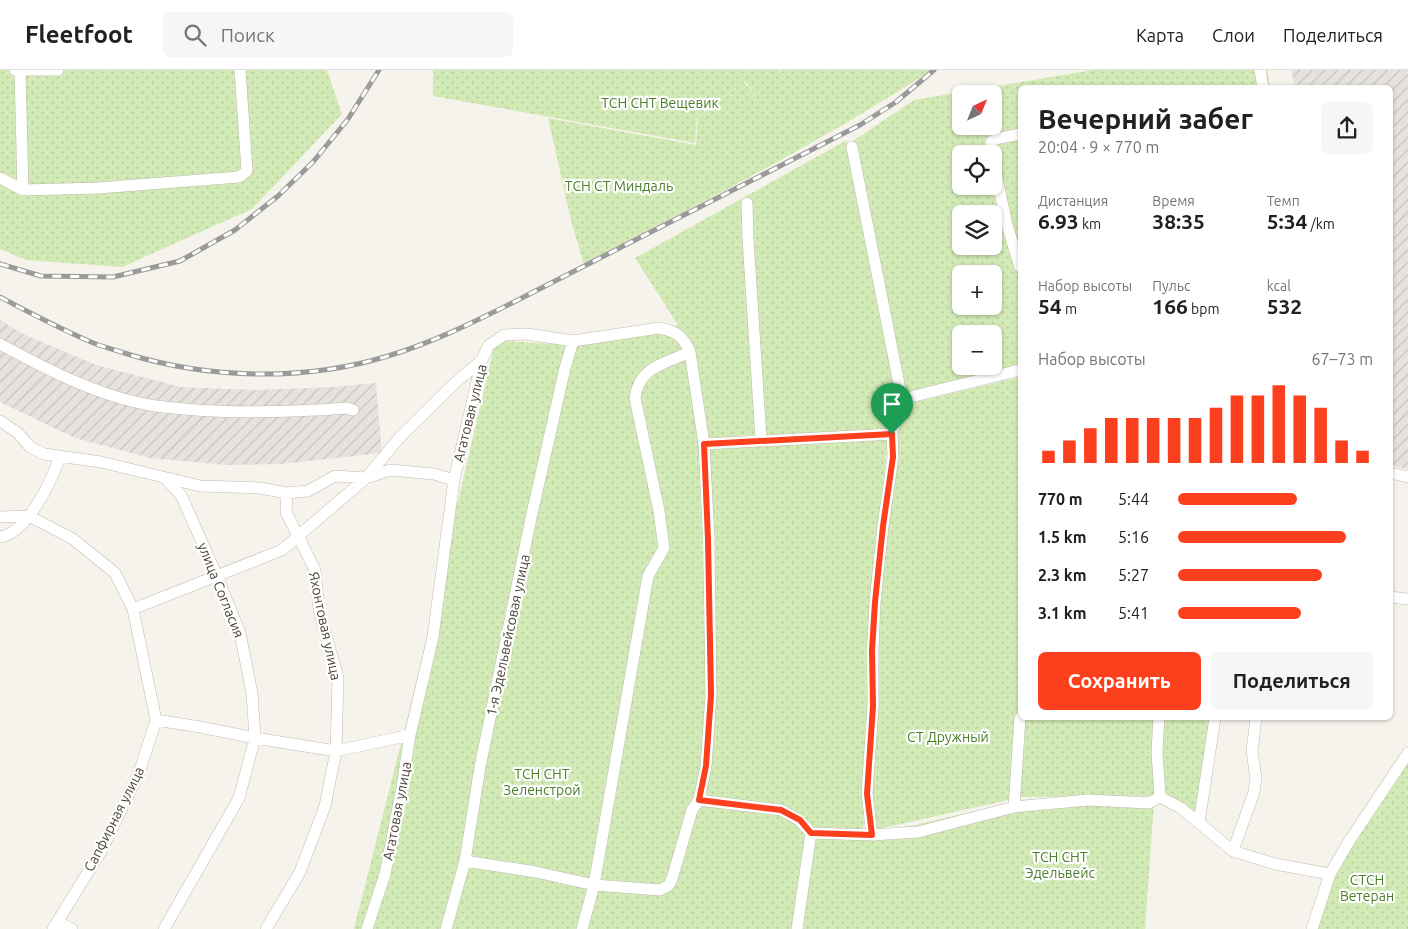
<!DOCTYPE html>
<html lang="ru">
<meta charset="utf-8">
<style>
:root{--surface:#fff;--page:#f6f6f6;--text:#202124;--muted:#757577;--line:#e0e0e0;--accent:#fc3f1d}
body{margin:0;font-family:Ubuntu,sans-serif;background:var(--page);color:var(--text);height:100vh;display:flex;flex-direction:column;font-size:19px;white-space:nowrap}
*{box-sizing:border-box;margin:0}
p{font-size:16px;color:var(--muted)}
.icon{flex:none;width:28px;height:28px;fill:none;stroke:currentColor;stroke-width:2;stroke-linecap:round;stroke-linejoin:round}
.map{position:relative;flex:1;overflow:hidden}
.side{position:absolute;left:1018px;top:15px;width:375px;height:635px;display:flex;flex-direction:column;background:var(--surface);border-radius:8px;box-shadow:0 1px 4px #0004}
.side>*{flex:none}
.needle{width:32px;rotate:43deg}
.tools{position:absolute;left:952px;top:15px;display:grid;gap:10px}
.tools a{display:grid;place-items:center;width:50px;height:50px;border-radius:8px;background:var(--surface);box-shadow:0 1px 4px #0004;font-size:25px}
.pin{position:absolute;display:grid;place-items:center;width:42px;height:42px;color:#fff;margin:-51px -21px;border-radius:50% 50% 50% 0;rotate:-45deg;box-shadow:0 0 5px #0007}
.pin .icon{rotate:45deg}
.round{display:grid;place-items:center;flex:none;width:52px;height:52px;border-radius:8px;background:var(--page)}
.head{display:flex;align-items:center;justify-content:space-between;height:85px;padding:0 20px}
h1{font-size:28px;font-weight:600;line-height:38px}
.figures{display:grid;grid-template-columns:repeat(3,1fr);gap:8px;height:85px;padding:5px 20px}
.figures div{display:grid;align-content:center}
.figures b{font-size:21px;font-weight:600}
.figures small{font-size:14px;font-weight:400}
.figures p{font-size:14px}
.chart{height:140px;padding:10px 20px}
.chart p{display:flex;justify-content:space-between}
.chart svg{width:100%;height:90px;margin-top:5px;stroke:var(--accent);stroke-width:6}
.primary-button{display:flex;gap:10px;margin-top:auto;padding:10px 20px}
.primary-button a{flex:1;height:58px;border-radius:8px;background:var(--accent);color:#fff;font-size:20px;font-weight:600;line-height:58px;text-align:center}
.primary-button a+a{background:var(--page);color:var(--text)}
ul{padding:0 20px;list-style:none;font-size:16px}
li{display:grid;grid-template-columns:80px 60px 1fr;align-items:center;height:38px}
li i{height:12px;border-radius:6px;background:var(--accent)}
header{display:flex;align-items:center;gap:30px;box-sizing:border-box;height:70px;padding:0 25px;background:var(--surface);border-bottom:1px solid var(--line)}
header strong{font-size:24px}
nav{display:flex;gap:28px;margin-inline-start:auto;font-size:18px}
.search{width:350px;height:45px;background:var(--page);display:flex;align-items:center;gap:12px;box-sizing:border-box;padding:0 18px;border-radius:8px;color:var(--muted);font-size:19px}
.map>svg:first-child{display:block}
.industrial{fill:url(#industrial-furrows)}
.garden{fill:url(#garden-dots);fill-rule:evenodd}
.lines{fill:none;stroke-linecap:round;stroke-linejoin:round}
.street-casing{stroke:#c2bbae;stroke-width:12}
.street{stroke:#fff;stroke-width:11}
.rail-casing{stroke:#9a9a9a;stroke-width:5}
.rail{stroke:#fff;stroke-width:3;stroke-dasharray:9;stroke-linecap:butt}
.route-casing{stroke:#fff;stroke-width:10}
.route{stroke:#fc3f1d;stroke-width:6}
.labels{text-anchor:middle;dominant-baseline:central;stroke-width:4.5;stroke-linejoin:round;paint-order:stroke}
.park-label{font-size:14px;fill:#4a7f2a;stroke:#fff}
.street-label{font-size:14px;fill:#4b4439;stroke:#fff}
</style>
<header>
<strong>Fleetfoot</strong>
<div class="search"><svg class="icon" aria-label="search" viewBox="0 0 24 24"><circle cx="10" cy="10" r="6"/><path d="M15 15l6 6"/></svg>Поиск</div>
<nav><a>Карта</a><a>Слои</a><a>Поделиться</a></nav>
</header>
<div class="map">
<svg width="1408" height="859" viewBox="0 0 1408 859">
<defs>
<pattern id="industrial-furrows" width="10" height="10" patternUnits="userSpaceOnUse" patternTransform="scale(1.25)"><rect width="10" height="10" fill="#e6e2dd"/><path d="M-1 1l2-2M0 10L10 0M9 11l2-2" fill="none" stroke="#c7c3be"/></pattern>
<pattern id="garden-dots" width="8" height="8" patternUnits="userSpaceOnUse" patternTransform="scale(1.25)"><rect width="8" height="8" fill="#d2eab5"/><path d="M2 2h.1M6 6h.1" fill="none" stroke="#b6ca9c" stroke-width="1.8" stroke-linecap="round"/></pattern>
</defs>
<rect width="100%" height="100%" fill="#f6f3ec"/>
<path class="industrial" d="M1291,0H1408V399L1390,395V18L1295,17Z
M0,250L23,264L96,295L181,317L257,320L332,317L376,313L382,383L281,394L226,395L150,388L75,368L0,332Z"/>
<path class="garden" d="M0,0H327L342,44L252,139L122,197L26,190L0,179Z
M433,0H779L786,9L780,0H932C821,72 702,133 584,194L572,155L548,48L696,75L698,47L744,12L760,32L745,11L697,47L695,73L433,26Z
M1093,0H1267L1270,17L1020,18V297L904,325L853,71L914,30ZM961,24H994V56H961ZM961,84H994V116H961ZM961,144H994V176H961ZM961,204H994V236H961ZM961,264H994V296H961Z
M847,70L898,329L889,359L870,549L869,638L863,764L915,755L1021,730L1154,733L1145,859H354L410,638L494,277L506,271L568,275L629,267L678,255L635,188Z
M1020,307V648H1212L1196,747L1155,726L1021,727L874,760L871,721L876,566L895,363L907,334Z
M1408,677V859H1310L1317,837L1366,742Z"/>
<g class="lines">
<g class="street-casing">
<path id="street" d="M15,0H58
M20,0L23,120
M1260,0L1263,18
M852,77L902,329
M991,84V72L995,69L1020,64
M994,95L1007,155L1020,197
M0,108L23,120L98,118L239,107L247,101L240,0
M747,133L748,169L761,369
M0,274C46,299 98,326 150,335C161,337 173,338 184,339C239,344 293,342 347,338L353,340
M0,351L18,363L30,377L44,384L101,392L200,416L260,418L287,423L308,421L335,406L366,408L390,400L434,404L454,410
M704,374L892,364L902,329L1020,300
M1390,403L1408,407
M0,447L29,446L73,469L115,503L133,539L156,650L139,703L101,781L53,859
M0,467C28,463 51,411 60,387
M1390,527L1408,529
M133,539L282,480L366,408L400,367L456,312L482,290
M1159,648L1157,682L1160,727
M156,650L200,657L255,668L336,681L410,665
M699,730L781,740L799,750L811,763
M1014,737L1020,648
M1199,753L1215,648
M872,765L867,723L873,636V580L875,532L883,456L893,387L892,364
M1233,781L1254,722L1256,708L1252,681L1256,648
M58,852L72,859
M164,859L239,728L255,668L252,623L240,563L217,506L181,425L165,408
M266,859L300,802L325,736L336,681L338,608L319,540L315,500L286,442L287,423
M367,859L385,804L402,717L410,665L433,567L454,410L482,290L488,276L504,265L527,264L573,271L659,258C676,261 683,266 690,282L704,374L709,469L711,625L706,696L699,730L692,740L672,809L669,815L660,820L594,815L536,802L465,791
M446,859L465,791L480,697L531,448L565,298L573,271
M582,859L594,815L648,506L664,478L659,441L635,328C639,296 665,294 690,282
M797,859L811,763L872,765L918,762L1014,737L1088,730L1149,733L1160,727L1181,738L1233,781L1275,794L1330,804
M1312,859L1330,804L1348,773L1408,683"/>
</g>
<use href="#street" class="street"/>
<g class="rail-casing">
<path id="rail" d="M0,194L41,206L113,207L180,191L235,160L278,126L313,92L348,49L379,0
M0,227C30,243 60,259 91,272C102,277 113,279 124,283C208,309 303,312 388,286C431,273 470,254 510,234L860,55L896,32L934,0"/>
</g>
<use href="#rail" class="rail"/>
</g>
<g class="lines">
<g class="route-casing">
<path id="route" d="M892,364L893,387L883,456L875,532L872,580L873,636L867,724L872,765L811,763L800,750L781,740L699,730L706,696L711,625L708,469L704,374Z"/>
</g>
<use href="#route" class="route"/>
</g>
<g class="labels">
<g class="park-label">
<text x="660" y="33">ТСН СНТ Вещевик</text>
<text x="619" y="116">ТСН СТ Миндаль</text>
<text x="948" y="667">СТ Дружный</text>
<text x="542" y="704">ТСН СНТ<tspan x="542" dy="16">Зеленстрой</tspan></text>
<text x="1060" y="787">ТСН СНТ<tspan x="1060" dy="16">Эдельвейс</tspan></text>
<text x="1367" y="810">СТСН<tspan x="1367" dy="16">Ветеран</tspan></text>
</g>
<g class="street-label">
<text transform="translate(470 343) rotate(-76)">Агатовая улица</text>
<text transform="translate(221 520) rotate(68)">улица Согласия</text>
<text transform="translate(325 556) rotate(78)">Яхонтовая улица</text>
<text transform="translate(508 565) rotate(-78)">1-я Эдельвейсовая улица</text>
<text transform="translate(397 741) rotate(-79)">Агатовая улица</text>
<text transform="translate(114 749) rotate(-63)">Сапфирная улица</text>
</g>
</g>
</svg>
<div class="tools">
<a><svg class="needle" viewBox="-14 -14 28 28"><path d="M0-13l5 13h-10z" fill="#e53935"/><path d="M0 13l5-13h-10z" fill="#757577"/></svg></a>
<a><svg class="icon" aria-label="locate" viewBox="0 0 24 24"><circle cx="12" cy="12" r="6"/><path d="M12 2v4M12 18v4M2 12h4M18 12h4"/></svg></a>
<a><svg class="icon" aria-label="layers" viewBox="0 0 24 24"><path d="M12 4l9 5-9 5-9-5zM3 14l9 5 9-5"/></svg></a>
<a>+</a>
<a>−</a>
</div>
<div class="pin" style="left:892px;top:364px;background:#1e9e55"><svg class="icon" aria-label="arrive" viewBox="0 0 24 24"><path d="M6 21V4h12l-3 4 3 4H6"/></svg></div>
<section class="side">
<div class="head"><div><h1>Вечерний забег</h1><p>20:04 · 9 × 770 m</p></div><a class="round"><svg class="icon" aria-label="share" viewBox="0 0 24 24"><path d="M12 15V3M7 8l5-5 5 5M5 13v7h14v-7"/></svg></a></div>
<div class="figures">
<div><p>Дистанция</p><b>6.93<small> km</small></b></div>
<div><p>Время</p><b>38:35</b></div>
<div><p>Темп</p><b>5:34<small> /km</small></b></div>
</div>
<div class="figures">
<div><p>Набор высоты</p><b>54<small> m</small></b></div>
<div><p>Пульс</p><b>166<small> bpm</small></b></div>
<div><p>kcal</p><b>532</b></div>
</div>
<div class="chart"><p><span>Набор высоты</span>67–73 m</p>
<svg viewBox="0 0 160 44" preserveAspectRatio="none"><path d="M5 44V38M15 44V33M25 44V27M35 44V22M45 44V22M55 44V22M65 44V22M75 44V22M85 44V17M95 44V11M105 44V11M115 44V6M125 44V11M135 44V17M145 44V33M155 44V38"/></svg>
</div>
<ul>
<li><b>770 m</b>5:44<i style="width:61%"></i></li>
<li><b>1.5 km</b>5:16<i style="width:86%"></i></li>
<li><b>2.3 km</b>5:27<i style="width:74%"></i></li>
<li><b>3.1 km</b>5:41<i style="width:63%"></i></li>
</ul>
<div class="primary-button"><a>Сохранить</a><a>Поделиться</a></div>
</section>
</div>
